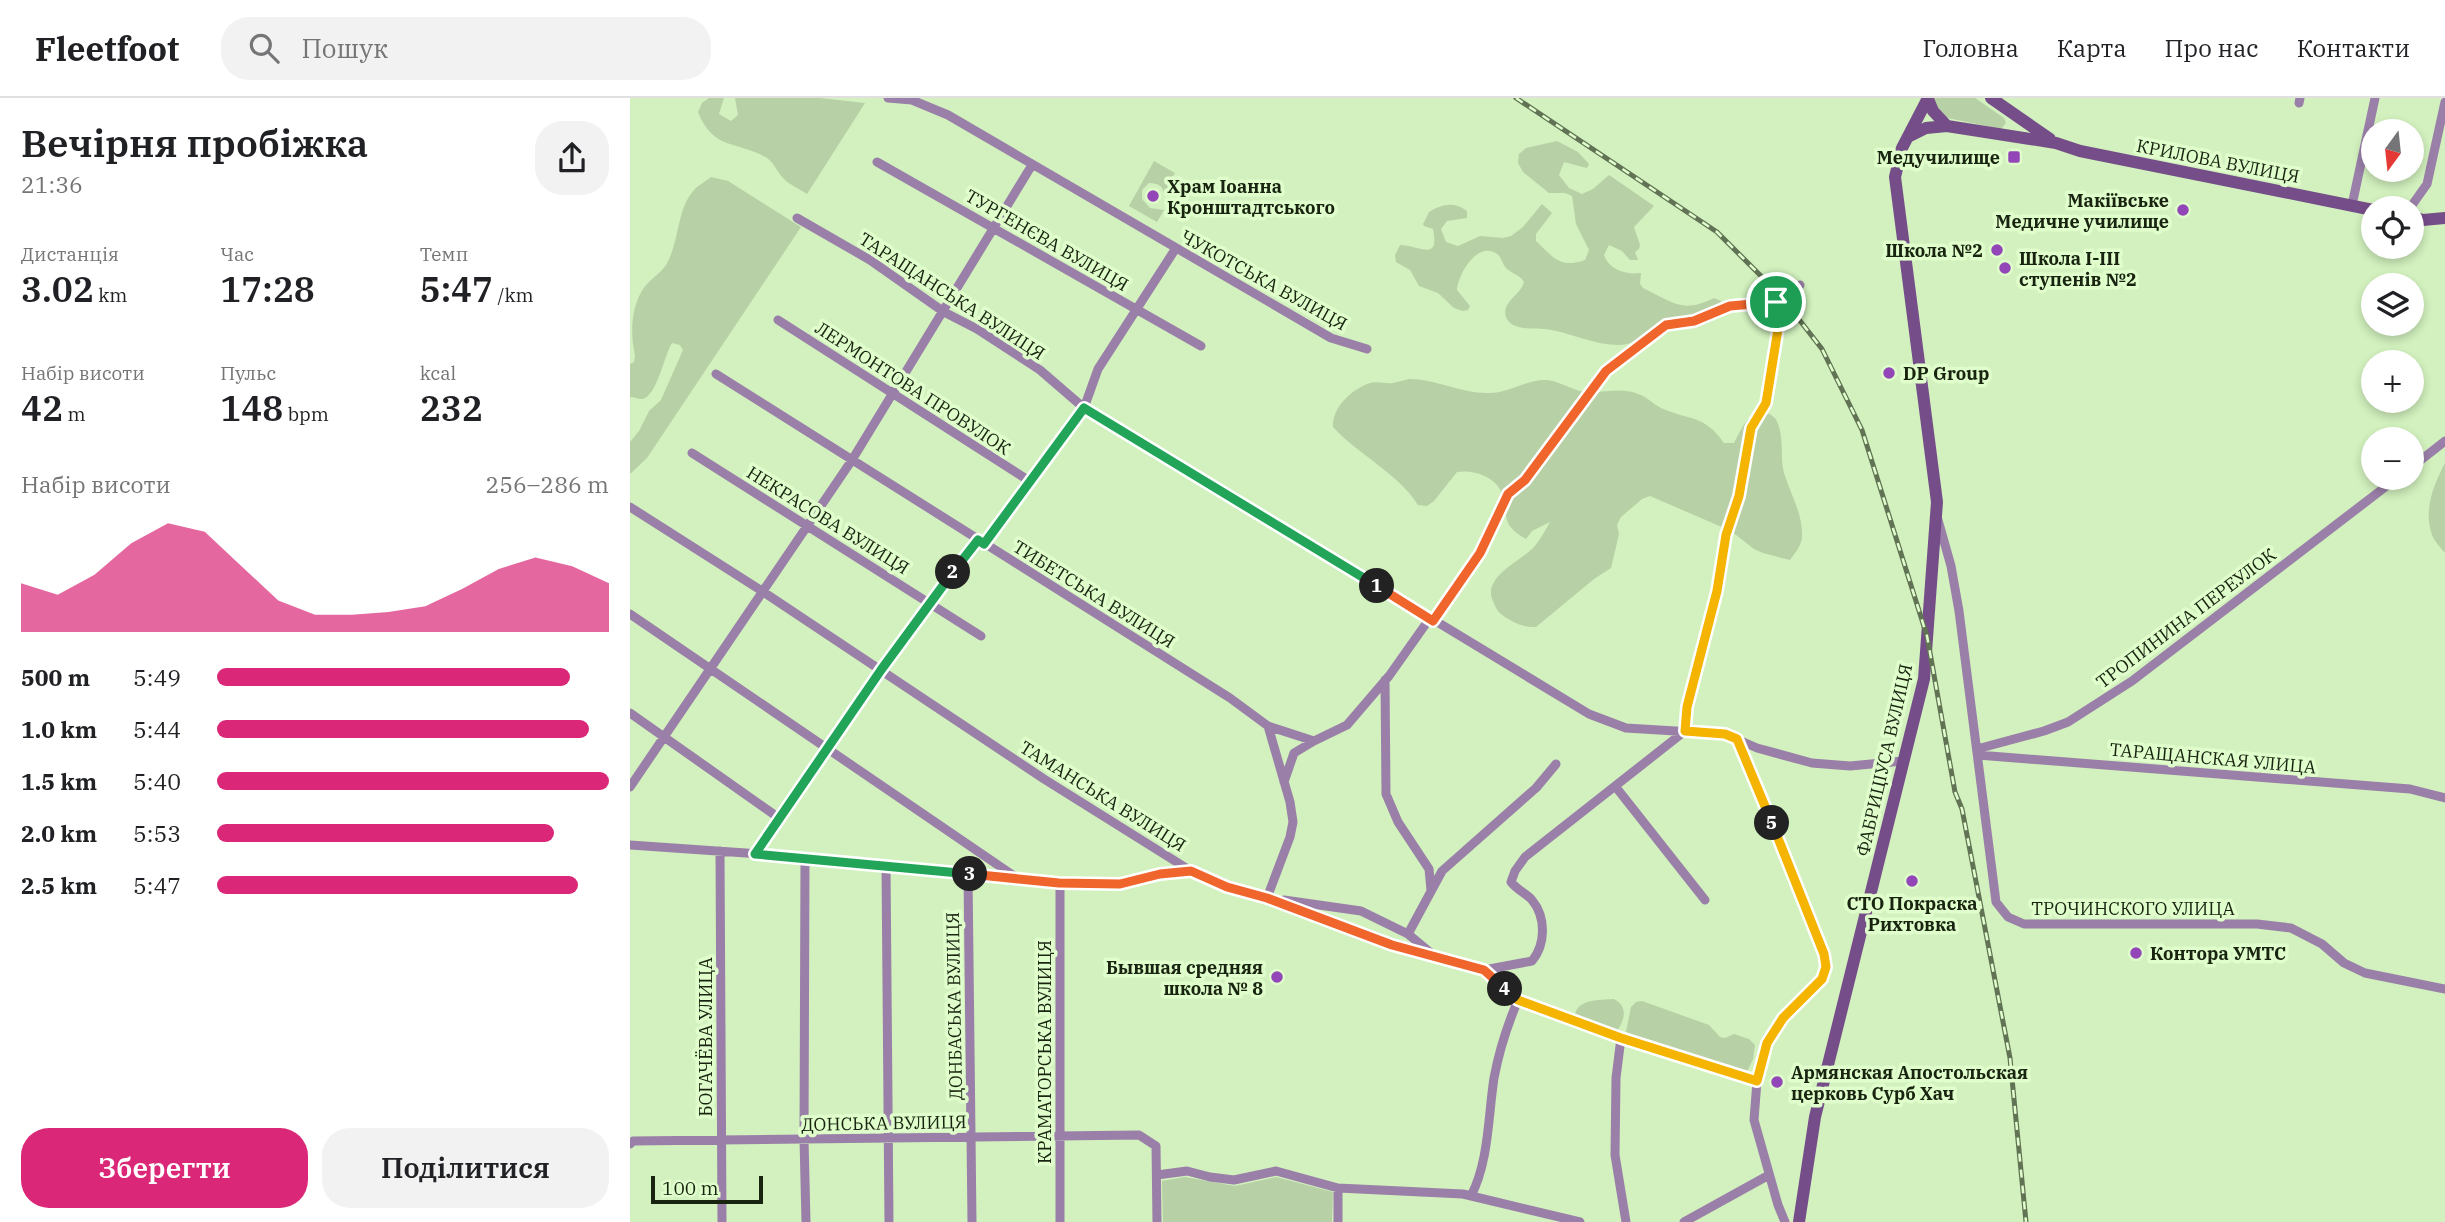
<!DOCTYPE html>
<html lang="uk">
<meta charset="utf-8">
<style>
:root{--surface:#fff;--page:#f2f2f2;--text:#202124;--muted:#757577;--line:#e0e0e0;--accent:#db2777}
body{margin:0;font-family:"IBM Plex Serif",serif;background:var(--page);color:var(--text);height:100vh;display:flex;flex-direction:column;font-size:26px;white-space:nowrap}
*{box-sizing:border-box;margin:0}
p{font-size:23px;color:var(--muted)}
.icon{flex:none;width:38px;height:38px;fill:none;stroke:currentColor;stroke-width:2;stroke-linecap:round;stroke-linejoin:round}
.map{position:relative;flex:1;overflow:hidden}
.drawer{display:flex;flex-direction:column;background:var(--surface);width:630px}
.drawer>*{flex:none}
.needle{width:46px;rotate:195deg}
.controls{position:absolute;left:1731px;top:21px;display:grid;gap:14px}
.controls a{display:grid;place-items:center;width:63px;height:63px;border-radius:50%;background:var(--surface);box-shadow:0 4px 10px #0003;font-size:35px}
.scale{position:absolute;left:21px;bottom:18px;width:112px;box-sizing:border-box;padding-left:7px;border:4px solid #182310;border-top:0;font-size:19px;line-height:24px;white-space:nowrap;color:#182310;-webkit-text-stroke:5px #dffecb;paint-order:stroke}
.pin{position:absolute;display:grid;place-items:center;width:60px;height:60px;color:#fff;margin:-30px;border:4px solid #fff;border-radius:50%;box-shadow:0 2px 7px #0007}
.km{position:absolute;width:35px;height:35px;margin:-18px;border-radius:50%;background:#222;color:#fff;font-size:19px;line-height:35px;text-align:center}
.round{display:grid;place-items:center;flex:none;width:74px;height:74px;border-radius:28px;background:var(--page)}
.summary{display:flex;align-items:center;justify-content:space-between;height:119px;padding:0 21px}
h1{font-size:38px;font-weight:600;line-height:52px}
.stats{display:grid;grid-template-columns:repeat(3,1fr);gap:10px;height:119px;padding:7px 21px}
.stats div{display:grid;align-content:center}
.stats b{font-size:35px;font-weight:600}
.stats small{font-size:19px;font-weight:400}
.stats p{font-size:19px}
.chart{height:196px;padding:14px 21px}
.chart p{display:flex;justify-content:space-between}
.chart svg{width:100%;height:126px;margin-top:7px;fill:var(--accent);opacity:.7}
.button{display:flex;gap:14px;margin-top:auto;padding:14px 21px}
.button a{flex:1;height:80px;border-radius:28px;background:var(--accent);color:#fff;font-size:28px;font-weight:600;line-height:80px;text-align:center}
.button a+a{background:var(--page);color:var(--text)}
ul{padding:0 21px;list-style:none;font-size:23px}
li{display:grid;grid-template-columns:112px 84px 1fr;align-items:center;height:52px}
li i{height:18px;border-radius:9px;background:var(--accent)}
header{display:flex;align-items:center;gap:42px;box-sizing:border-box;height:98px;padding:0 35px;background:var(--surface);border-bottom:2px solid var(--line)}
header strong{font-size:33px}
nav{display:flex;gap:38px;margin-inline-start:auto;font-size:24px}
.search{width:490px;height:63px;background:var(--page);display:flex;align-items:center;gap:18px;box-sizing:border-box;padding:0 24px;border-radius:28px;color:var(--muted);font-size:26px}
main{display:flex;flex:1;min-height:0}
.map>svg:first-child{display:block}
.green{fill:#b7d0a6}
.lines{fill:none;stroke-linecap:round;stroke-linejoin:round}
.minor{stroke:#9a7fa8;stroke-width:9}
.secondary{stroke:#754d89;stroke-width:12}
.rail-casing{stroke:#617354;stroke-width:5}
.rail{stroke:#dffecb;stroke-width:2.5;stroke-dasharray:8;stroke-linecap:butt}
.split-1-casing{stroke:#fff;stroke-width:14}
.split-2-casing{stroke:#fff;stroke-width:14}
.split-3-casing{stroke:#fff;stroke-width:14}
.split-4-casing{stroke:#fff;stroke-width:14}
.split-5-casing{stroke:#fff;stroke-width:14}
.split-6-casing{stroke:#fff;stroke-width:14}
.split-1{stroke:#f0652b;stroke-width:9}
.split-2{stroke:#22a559;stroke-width:9}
.split-3{stroke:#22a559;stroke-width:9}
.split-4{stroke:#f0652b;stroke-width:9}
.split-5{stroke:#f5b400;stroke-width:9}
.split-6{stroke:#f5b400;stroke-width:9}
.poi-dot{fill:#9346b7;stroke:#dffecb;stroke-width:2.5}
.labels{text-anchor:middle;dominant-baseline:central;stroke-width:7;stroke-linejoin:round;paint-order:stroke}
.poi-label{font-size:18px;font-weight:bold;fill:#182310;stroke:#dffecb;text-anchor:start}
.street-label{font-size:18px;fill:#182310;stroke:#dffecb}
</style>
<header>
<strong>Fleetfoot</strong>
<div class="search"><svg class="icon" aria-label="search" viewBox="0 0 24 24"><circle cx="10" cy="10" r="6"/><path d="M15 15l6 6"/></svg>Пошук</div>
<nav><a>Головна</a><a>Карта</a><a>Про нас</a><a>Контакти</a></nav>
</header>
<main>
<section class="drawer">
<div class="summary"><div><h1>Вечірня пробіжка</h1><p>21:36</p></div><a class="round"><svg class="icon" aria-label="share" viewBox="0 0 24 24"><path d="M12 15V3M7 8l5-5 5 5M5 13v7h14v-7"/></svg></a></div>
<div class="stats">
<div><p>Дистанція</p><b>3.02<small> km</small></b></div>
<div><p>Час</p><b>17:28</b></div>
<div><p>Темп</p><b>5:47<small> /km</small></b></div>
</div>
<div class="stats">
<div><p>Набір висоти</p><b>42<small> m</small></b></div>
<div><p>Пульс</p><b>148<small> bpm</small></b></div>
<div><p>kcal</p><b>232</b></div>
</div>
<div class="chart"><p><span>Набір висоти</span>256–286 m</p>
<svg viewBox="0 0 160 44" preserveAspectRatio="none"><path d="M0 44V27L10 31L20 24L30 13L40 6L50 9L60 21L70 33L80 38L90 38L100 37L110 35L120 29L130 22L140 18L150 21L160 27V44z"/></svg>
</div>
<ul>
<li><b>500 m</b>5:49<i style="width:90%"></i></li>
<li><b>1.0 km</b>5:44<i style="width:95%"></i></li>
<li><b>1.5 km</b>5:40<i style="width:100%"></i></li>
<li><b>2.0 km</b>5:53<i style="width:86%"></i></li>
<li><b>2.5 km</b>5:47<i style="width:92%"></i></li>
</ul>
<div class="button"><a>Зберегти</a><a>Поділитися</a></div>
</section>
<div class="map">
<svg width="1815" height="1124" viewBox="0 0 1815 1124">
<rect width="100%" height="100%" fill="#d2f1be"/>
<path class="green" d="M79,0H94L89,16L101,23L108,17L105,0H190L235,5L177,96C170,91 160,87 154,81C147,74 145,66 137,60C109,43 83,53 68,14L72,5Z
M1304,0H1345L1374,20L1376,25L1371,31L1313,19L1305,12Z
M927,43L948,54L959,66L957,70L934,64L929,77L939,90L952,96L963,91L979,77L1024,108L1004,129L1010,147L1009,151L1005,154L1008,162H1000L992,153L979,147L974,157C979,172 996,177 1011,175L1010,186L1013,190C1043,204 1052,216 1084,200L1091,203L1092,206C1082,211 1072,217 1062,219C1054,221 1043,219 1036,223C1018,230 1009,247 989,247C963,247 940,234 915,231C904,230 881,233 876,219C871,204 891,197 894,184C889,176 882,176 876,170C872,166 872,159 867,156C848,142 828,176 827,192L840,208L838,212L833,213L824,210L808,195L789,188L780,172L766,164L765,157L770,147C789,147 810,165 803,131L794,128L793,126L799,114C812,106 824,103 837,113V120L817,123L811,131L816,144L828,148L850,138L873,140L881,138L893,129L912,106L922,115L906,136V143C923,159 930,171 955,162L959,152L946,126L942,98L935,95H919L893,74L888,65L889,56L896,50Z
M524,63L545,75L537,87L539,89L536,97C531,92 535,86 519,85L512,92V101L520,110L534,112L527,124L499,108Z
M81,79L98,83L171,129L17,360L0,376V344L9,333L19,313L31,302L53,252L50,247L42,245C34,257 27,299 12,301C8,301 4,299 0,299V266L4,264L5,257C0,236 1,210 13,191C19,182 30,176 36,167C49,145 47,114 61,96C65,89 75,84 81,79Z
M779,281C806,281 830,295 857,295C877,296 895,282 915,282C926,282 939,290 950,293C970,297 989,288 1008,296C1016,298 1023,306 1031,310C1060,323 1074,316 1094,345H1104C1111,333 1119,309 1137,315C1142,317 1147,321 1148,326C1154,341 1150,360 1154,375C1160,395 1173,416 1172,438C1172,447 1165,455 1160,462L1133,455L1124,451L1101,433L1020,398L1012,401L991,419L987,427L989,436L981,470L964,481L906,529C893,530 882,524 871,516C867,513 865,508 863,503C852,480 888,464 902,451C909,444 915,433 920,424L902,433L896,441C889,437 883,433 879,427C874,418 876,408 873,399C869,380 845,371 827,374L804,403L797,408L788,407C768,375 727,356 703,329C702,309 722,291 740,285C747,283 755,286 763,285C768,284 774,282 779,281Z
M1815,365V455C1811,450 1804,443 1802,437C1793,412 1804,386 1815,365Z
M984,901C998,908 995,922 987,933C978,933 953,923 945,918C946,901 970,902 984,901Z
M1012,903L1079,927L1090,939L1095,940L1104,936L1119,941L1125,947L1123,961L1118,972L1111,975L997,937L996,934L1001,909L1006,904Z
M555,1079L605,1088L646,1079L703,1094L702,1124H533L532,1083Z"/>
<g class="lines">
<path class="minor" d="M258,0L282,2L318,17L701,240L737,251
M1669,5L1670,0
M247,64L571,248
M1722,107L1745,0
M1780,110L1797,86L1815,4
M167,120L240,162L314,214L347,231L410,272L454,310L959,616L996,630L1095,636L1127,650L1182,665L1220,668L1273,663
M148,222L401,384
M86,276L600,600L638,628L660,704L663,724L660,739L637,800H641
M62,355L351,538
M1782,369L1815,343
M0,409L132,493L414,681L561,773L597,789L637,800L762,847L854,872L888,902L991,940L1127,983
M1308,422L1321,468L1329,513L1366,804L1378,819L1394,826H1627L1661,830L1692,846L1714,865L1735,875L1815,891
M354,446L454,310L468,271L546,150
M0,516L387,780
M803,523L850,455L878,396L895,382L976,273L1036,227L1064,223L1100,208L1146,204L1170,187
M755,582L756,696L768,724L799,771L801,792
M0,615L149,720
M638,628L684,643L717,627L759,578L800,520
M1107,641L1194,856L1196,869L1192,882L1153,920L1137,945L1127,983L1124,1022L1148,1107L1155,1124
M1347,651L1414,633L1438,624L1502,583L1767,380
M1348,657L1780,691L1815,700
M654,684L664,655L684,643
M985,688L1075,802
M0,689L222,362L402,67
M0,747L175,759L430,785L490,786L530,776L561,773
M90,753L92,1124
M125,756L251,572L348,442
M175,759L174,1041L176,1124
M256,767L259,1124
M338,776L342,1124
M430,785V1124
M654,802L731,813L778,836L802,856
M778,836L812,773L906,690L926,666
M854,872L902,863C916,846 916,819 902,802C896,795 887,792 881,784L885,773L895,759L1055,633L1057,609L1086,493L1096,437L1109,398L1121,329L1136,305L1149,225L1146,204
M991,940L986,980L985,1057L996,1124
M0,1046L3,1043L509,1037L526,1048L527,1124
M527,1077L557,1073L580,1079L604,1082L646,1073L708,1090L833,1096L950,1124
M841,1098C859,1063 858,1019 864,980C869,953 877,928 888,902
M708,1124V1090
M1054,1124L1139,1077"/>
<path class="secondary" d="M1361,0L1420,41
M1298,1L1303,13L1317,28
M1278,39L1296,30L1317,28L1426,45L1450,53L1743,112
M1782,119L1793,122L1815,120
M1169,1124L1185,1019L1294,581L1307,404L1265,79L1272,50L1298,0"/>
<g class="rail-casing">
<path id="rail" d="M886,0L1087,134L1150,197L1192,251L1232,332L1297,538L1325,694L1332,711L1380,960L1396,1124"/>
</g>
<use href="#rail" class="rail"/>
</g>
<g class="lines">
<g class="split-1-casing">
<path id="split-1" d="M747,488L803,523L850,455L878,396L895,382L976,273L1036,227L1064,223L1100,208L1146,204"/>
</g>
<g class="split-2-casing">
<path id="split-2" d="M323,474L348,442L354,446L454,310L747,488"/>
</g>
<g class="split-3-casing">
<path id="split-3" d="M323,474L251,572L125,756L340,776"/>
</g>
<g class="split-4-casing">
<path id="split-4" d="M340,776L429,785L490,786L530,776L561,773L597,789L637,800L762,847L854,872L875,891"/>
</g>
<g class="split-5-casing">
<path id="split-5" d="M875,891L888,902L991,940L1127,983L1137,945L1153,920L1192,881L1196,869L1194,856L1142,725"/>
</g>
<g class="split-6-casing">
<path id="split-6" d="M1142,725L1107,641L1095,636L1055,633L1057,609L1087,493L1096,437L1109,398L1121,330L1136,305L1149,225L1146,204"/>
</g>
<use href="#split-1" class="split-1"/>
<use href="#split-2" class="split-2"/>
<use href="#split-3" class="split-3"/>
<use href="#split-4" class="split-4"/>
<use href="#split-5" class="split-5"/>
<use href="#split-6" class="split-6"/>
</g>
<g class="poi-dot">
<rect x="1377" y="52" width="14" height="14" rx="3.5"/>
<circle cx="523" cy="98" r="7"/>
<circle cx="1553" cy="112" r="7"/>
<circle cx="1367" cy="152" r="7"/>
<circle cx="1375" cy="170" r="7"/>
<circle cx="1259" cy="275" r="7"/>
<circle cx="1282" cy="783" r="7"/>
<circle cx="1506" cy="855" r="7"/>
<circle cx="647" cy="879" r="7"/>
<circle cx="1147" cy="984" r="7"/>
</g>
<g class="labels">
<g class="poi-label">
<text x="1370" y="59" text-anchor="end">Медучилище</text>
<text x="537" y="88">Храм Іоанна<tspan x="537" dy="21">Кронштадтського</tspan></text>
<text x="1539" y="102" text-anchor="end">Макіївське<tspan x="1539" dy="21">Медичне училище</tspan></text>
<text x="1353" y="152" text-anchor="end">Школа №2</text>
<text x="1389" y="160">Школа I-III<tspan x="1389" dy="21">ступенів №2</tspan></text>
<text x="1273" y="275">DP Group</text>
<text x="1282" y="805" text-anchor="middle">СТО Покраска<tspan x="1282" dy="21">Рихтовка</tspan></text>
<text x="1520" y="855">Контора УМТС</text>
<text x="633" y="869" text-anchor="end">Бывшая средняя<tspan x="633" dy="21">школа № 8</tspan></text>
<text x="1161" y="974">Армянская Апостольская<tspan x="1161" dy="21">церковь Сурб Хач</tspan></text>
</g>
<g class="street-label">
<text transform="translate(1588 63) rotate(11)">КРИЛОВА ВУЛИЦЯ</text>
<text transform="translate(417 142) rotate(30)">ТУРГЕНЄВА ВУЛИЦЯ</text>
<text transform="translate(634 182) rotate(29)">ЧУКОТСЬКА ВУЛИЦЯ</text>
<text transform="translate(322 198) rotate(33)">ТАРАЩАНСЬКА ВУЛИЦЯ</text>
<text transform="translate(283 290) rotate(33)">ЛЕРМОНТОВА ПРОВУЛОК</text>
<text transform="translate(198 422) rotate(32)">НЕКРАСОВА ВУЛИЦЯ</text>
<text transform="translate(464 496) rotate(32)">ТИБЕТСЬКА ВУЛИЦЯ</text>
<text transform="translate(1556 520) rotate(-37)">ТРОПИНИНА ПЕРЕУЛОК</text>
<text transform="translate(1583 660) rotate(5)">ТАРАЩАНСКАЯ УЛИЦА</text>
<text transform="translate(1254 662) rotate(-77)">ФАБРИЦІУСА ВУЛИЦЯ</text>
<text transform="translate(473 698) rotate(32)">ТАМАНСЬКА ВУЛИЦЯ</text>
<text x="1503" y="810">ТРОЧИНСКОГО УЛИЦА</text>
<text transform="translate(324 908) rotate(-91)">ДОНБАСЬКА ВУЛИЦЯ</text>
<text transform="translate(75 939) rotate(-90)">БОГАЧЁВА УЛИЦА</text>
<text transform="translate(414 954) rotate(-90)">КРАМАТОРСЬКА ВУЛИЦЯ</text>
<text transform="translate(254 1025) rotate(-1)">ДОНСЬКА ВУЛИЦЯ</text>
</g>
</g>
</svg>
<div class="controls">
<a><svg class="needle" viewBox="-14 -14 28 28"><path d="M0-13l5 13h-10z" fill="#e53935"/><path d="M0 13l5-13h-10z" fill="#757577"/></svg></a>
<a><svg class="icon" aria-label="locate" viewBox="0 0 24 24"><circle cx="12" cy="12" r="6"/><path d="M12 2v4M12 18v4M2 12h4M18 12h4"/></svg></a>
<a><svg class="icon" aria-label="layers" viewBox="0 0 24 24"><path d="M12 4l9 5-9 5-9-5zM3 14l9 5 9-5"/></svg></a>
<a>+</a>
<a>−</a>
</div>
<div class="scale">100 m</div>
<div class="pin" style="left:1146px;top:204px;background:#1e9e55"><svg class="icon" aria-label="arrive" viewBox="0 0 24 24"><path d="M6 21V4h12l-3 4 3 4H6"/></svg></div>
<b class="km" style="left:747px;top:488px">1</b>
<b class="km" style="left:323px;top:474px">2</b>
<b class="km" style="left:340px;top:776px">3</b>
<b class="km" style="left:875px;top:891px">4</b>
<b class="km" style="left:1142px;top:725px">5</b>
</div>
</main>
